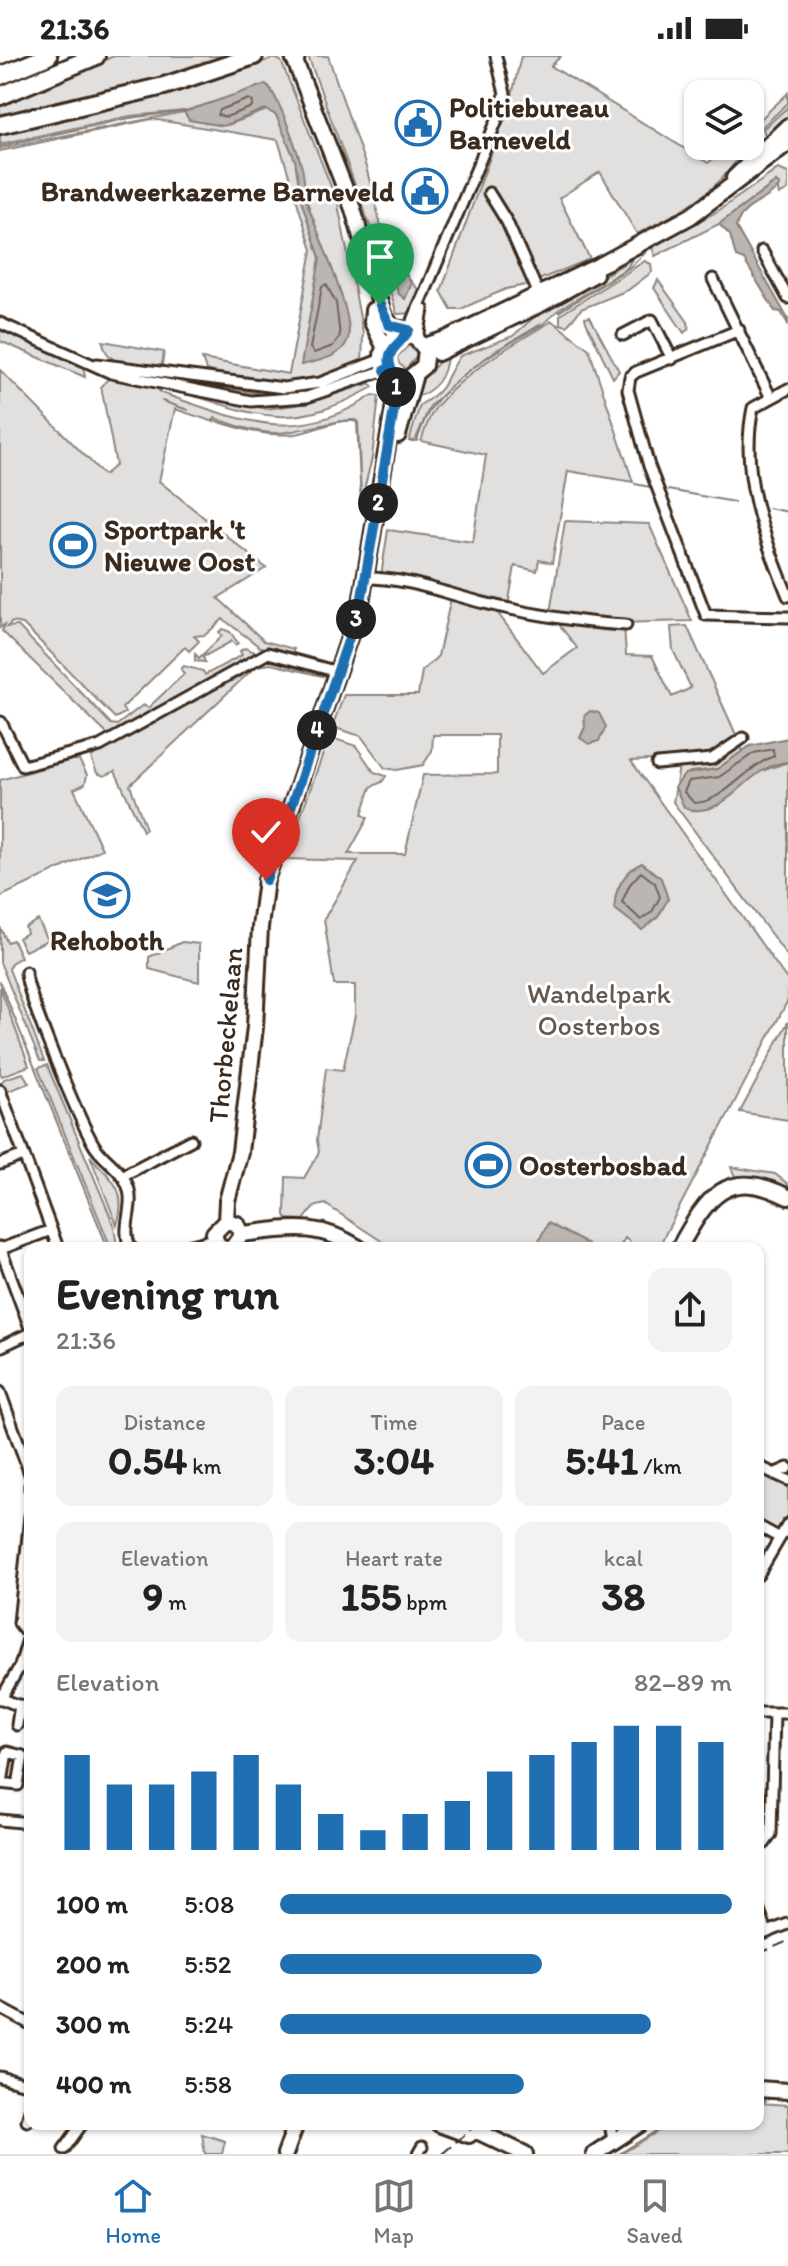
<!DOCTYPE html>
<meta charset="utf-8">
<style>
:root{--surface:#fff;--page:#f2f2f2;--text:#222;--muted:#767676;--line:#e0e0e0;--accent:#1f6fb2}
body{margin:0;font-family:Itim,sans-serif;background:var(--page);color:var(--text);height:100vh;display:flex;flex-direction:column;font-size:30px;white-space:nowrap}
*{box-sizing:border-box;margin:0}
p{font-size:26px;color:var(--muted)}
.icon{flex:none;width:44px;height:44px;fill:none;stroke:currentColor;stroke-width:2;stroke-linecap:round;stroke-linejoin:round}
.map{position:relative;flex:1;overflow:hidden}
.sheet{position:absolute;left:24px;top:1186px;width:740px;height:888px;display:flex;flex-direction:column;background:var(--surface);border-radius:16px;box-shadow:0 2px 6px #0004}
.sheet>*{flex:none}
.controls{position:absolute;left:684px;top:24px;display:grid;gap:16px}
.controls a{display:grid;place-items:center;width:80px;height:80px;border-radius:16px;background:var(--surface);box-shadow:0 2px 6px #0004;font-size:40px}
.pin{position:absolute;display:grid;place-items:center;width:68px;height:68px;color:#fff;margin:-82px -34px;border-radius:50% 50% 50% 0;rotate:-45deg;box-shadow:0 0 8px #0007}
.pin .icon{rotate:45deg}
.km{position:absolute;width:40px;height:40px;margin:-20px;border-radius:50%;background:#222;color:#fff;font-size:22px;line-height:40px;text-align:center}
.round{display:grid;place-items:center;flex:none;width:84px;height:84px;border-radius:16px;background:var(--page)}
.headline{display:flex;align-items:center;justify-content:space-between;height:136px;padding:0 32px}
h1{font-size:44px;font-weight:700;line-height:60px}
.metrics{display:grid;grid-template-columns:repeat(3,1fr);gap:12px;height:136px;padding:8px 32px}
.metrics div{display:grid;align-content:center;border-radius:16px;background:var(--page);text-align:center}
.metrics b{font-size:40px;font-weight:700}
.metrics small{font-size:22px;font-weight:400}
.metrics p{font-size:22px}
.chart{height:224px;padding:16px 32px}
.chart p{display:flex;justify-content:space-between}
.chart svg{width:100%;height:144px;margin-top:8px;stroke:var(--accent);stroke-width:6}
ul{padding:0 32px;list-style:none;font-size:26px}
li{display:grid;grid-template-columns:128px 96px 1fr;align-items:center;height:60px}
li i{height:20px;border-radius:10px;background:var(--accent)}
.status{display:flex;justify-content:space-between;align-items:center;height:56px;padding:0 40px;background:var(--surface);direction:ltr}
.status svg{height:22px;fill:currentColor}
.menu{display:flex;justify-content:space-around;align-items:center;height:112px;border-top:2px solid var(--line);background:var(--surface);font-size:22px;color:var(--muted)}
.menu a{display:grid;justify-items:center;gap:4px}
.menu .current{color:var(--accent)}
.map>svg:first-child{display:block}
.green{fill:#e2e0de;stroke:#8e857e;stroke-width:2}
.water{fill:#bcb6b3;stroke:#887e77;stroke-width:2}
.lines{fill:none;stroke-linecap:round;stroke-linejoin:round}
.shore{stroke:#6f625a;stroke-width:2}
.stream{stroke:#887e77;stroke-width:2}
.street-casing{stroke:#3b2a1e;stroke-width:15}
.secondary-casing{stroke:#3b2a1e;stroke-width:20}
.highway-casing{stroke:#3b2a1e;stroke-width:22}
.street{stroke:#fff;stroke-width:9}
.secondary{stroke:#fff;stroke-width:14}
.highway{stroke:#fff;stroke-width:16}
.rail{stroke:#3b2a1e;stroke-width:2;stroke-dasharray:12 6;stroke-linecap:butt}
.route-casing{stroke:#fff;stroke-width:16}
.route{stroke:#1f6fb2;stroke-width:10}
.labels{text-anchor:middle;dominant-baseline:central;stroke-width:6;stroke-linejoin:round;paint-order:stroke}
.poi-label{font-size:28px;font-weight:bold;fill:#3b2a1e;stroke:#fff;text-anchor:start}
.park-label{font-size:28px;fill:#65584e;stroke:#fff}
.street-label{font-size:28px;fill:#3b2a1e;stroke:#fff}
</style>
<div class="status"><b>21:36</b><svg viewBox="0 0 49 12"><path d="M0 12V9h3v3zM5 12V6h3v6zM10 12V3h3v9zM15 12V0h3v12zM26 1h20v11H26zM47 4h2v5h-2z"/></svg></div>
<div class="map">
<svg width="788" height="2098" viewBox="0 0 788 2098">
<rect width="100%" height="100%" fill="#fff"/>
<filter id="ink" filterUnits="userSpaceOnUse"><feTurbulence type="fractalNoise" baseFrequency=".0125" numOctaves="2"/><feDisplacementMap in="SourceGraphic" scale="16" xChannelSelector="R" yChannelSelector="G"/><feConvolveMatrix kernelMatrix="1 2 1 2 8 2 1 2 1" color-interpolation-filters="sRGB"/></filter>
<g filter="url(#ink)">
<path class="green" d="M114,0H242L195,16L0,65V47Z
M308,0H328L366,111L398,237L405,242L409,223L421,237L415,257L397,258L370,170Z
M521,0H561L551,10L708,107L729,90H744C724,135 679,156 637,178L600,116L559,142L590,203L526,229L506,233L461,253H451L441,235L511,44Z
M274,2L281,5L338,148L363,277L362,308C299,332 271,332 206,314L202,303L289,318L312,194L278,84L152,63L0,95V92L184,56L228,69L270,53C296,74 311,171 321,206C329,232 339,257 348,283L343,245L307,146L298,100L269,30L185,55L130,60L0,88V77L192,30Z
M788,37V47L750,82V73Z
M788,51V66L767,85L763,73Z
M778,113L788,117V134L779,139L776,126L719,168L655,200L652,191L718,155Z
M632,203L627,212L557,255L543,268L495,295L460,322L430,350L415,385H409L420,349C448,333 444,323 460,300L513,280L533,262Z
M645,205L651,208L652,216L628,234L581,253L567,270L560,268V259Z
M658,224L688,266L689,272L684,277L654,232Z
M590,261L619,315L613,322L586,266L585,262Z
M552,265L589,293L633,426L568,415L552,507L539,504L537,515L515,510L508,550L427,526L381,520L388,474L473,486L486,399L421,385C425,374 429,359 436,351C467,314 511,289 552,265Z
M0,270L83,309L85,321L0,285Z
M103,285L164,296L161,314C139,310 105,312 103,285Z
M409,289L418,299L406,313L399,308L397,301Z
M447,298C446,322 435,336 412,342L418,328Z
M0,314L104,419L116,409L101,330L109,322L157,332L161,337C242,364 295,391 373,339L379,340L372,402L361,446L358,365C347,360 297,377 277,377C255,377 235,369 215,362L214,366L175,353L159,425L266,512L218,542L264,585L294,593L291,598L260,591L223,563L205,579L194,580L199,585L189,595L185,591L122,652L125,657L115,662L23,568L12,566L7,571L18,570L111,668L117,669L143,649L148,652L184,618L181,613L184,610L203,615L205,619L242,599L240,595L245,592L255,596V600L109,680L2,575L5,568L0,572Z
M361,316C357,321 344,324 334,328C283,345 254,342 202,331V327L263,338L290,339Z
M370,327L373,331C291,377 262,361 179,335L267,353L308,347Z
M565,465L649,468L692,565L615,567L550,557Z
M451,542L496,555L543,617L577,592L555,563L624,570L626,599L652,600L672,641L691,632L673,594L671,571L687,570L738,683L711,701L631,705L788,925V944L658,1192H637L625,1182L619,1192H588L548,1168L535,1192H392L325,1148L314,1151L304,1164L287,1163L285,1159L286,1121L304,1122L319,1096L317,1084L326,1012L343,1014L355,959V929H334L324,863L358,805L285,803L329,681L356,690L374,716L386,720L382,726L371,731L362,758L368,762L348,798H405L423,719L497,718V679H433L432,695L423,709L397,714L385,712L361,680L332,671L344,639H418L422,615L438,600Z
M223,573L230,576L238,587L235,589L232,585L203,601L205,606L195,605V598L199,602L222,580L219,576Z
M260,603L318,613L322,620L271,608L256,610L130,729L146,773L143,775L115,715L104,720L97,717L91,702L101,692Z
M740,688L743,695L717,713L690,716L717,750L756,717L788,706V901L673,746L679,711L713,707Z
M71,704H79L87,719L85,728L74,733L102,793L0,841V724Z
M38,864L48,884L25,895L18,882L27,877L25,871Z
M0,871L7,886L13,884L21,901L11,907L9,913L44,1005H40L0,906Z
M182,886L199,888V926L149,913V901Z
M0,931L29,1010L2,1020L0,1017Z
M788,966V1064L740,1056Z
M47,1009L114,1169L117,1192H111L38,1012Z
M23,1017L29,1027L6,1036L0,1029L4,1023Z
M90,1100C112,1125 128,1132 117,1169Z
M731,1111L775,1118L788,1128V1136L736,1123Z
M758,1413L788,1429V1459L779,1475L758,1464Z
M758,1743L768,1747L765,1782L758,1785Z
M758,2047L788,2049V2098H621L670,2068H758Z
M202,2078L225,2085L222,2098H205Z"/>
<path class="water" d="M266,28C279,40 297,93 302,112C305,124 304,137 308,149C317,178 355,258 348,283C342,302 317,305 301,309L320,202L301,144L295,104L276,59L265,53L223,70L189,64L184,56Z
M776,126L780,129C768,147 742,147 736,171L788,263V268L781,256L775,255L744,204L736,201L730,179L719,168Z
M385,186L409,223L411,229L405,243L398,237Z
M590,655L599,657L606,671L599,685L589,688L580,682L585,671L584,660Z
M788,682V706C748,708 732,759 691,754L684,751L675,731L685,718L717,713L750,690Z
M642,807L661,822L668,843L658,861L642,874L615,853C613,835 625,814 642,807Z
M548,1167L589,1189L588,1192H535Z"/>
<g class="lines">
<path class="shore" d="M249,43L253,46L252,51L226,61L218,59L220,54Z
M326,228L336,247L340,280L333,290L314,297L310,292L322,231Z
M773,693L774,700C745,711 725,746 694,747L684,736L689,725L719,721L754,697Z
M641,816L655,827L660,841L652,856L641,864L622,846L630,828Z"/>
<path class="stream" d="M0,90L130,62L185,55
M559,256L629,212L645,197
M162,345L188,354
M213,364C241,373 266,381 295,378C313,376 341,360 357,366L361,446
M417,385C421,374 425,360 432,351C459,315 504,291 541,268
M635,428L650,431
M668,434L734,446
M768,452L788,456
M0,926L108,1192
M758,2045H766
M619,2098L667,2068"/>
<g class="street-casing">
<path id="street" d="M489,137L507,166L540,241
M762,195L788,242
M713,223L770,340
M0,267L111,317L251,345L307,341L385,314
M409,274L499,59L505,38L496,0
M739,274L636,316L630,321L628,334L649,410L706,559L788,561
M419,277L423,253
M623,279L652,264L672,303
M97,308L284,332L320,327L382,303
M788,333L753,352C739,418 764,480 788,540
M366,522C407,522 441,536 480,546C523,557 582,567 626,569
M1,666L23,710L100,690L268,597L338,616
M657,708L712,703L743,682
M26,916C24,933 81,1068 94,1089C102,1103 119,1111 126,1126C138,1149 119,1171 131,1192
M0,1034L58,1192
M0,1108L24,1099
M122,1120L191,1084
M0,1191L30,1272
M181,1192L214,1183
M1,1193L51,1174
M0,1291L30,1277
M0,1336L30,1418
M758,1410L788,1424
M774,1418L788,1412
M30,1429V1433
M758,1470L780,1482
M758,1519L788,1468
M29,1580L19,1567L30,1460
M0,1642L30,1654
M1,1643L20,1610L29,1580
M758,1657H788
M17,1669L20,1649
M0,1727L18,1729L23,1700L7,1696L2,1727
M0,1764L30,1767
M758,1790L765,1787L771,1778L774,1657
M758,1851L767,1876
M758,1880L788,1868
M0,1952L30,1968
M0,2021L30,2029
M27,2065L30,2054
M610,2068L613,2084
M64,2093L82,2068
M418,2098L422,2091"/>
</g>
<g class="secondary-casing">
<path id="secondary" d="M293,0L353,153L383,258L393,272L410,274
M734,122L788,70
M373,254L372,266L385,292
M425,290L446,283L606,206L691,160L788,87
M438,297L543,247L595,218
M398,379L414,322
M226,1165L227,1145L240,1096L255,971L260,871L266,824L361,547L396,337C396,318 369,304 390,285C398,278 406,279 415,281L426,294L424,310L408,323
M226,1165L237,1168L242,1178L232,1192
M242,1178C290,1173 315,1165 359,1192
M224,1192L217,1188L214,1177L226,1165
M679,1192C707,1141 727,1110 788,1141
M758,2033L788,2035
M439,2068L469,2079
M462,2068L525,2098
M285,2098L296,2068
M594,2098L640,2068"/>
</g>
<g class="highway-casing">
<path id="highway" d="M295,4L296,0
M0,20L48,0
M0,40L96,0
M0,69L164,30L254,0"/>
</g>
<use href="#street" class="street"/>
<use href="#secondary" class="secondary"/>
<use href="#highway" class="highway"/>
<path class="rail" d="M758,1898L788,1885
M442,2098L477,2068"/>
</g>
</g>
<g class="lines" filter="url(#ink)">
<g class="route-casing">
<path id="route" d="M266,824L361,547L396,342V329L385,314L391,312C384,293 401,289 409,274L389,269L380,249"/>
</g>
<use href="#route" class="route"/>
</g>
<defs>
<g id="civic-ring" transform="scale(2.3)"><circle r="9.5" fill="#fff" stroke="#1f6fb2" stroke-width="1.5"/><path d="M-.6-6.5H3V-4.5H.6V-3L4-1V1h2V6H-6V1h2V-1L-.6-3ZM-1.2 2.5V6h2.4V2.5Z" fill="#1f6fb2"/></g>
<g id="stadium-ring" transform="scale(2.3)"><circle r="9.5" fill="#fff" stroke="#1f6fb2" stroke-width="1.5"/><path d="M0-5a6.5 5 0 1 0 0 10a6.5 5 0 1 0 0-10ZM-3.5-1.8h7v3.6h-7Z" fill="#1f6fb2"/></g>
<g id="school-ring" transform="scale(2.3)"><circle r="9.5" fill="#fff" stroke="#1f6fb2" stroke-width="1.5"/><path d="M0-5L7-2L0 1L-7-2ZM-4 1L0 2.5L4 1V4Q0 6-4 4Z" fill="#1f6fb2"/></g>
</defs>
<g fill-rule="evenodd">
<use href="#civic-ring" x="418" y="67"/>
<use href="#civic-ring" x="425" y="135"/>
<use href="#stadium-ring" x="73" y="489"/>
<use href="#school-ring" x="107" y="839"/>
<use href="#stadium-ring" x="488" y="1109"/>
</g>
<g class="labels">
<g class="poi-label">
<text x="449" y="51">Politiebureau<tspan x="449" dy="32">Barneveld</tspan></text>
<text x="394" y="135" text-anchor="end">Brandweerkazerne Barneveld</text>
<text x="104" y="473">Sportpark 't<tspan x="104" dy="32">Nieuwe Oost</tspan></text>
<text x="107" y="884" text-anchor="middle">Rehoboth</text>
<text x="519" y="1109">Oosterbosbad</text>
</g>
<g class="park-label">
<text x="599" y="937">Wandelpark<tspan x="599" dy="32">Oosterbos</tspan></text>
</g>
<g class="street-label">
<text transform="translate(225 979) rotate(-85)">Thorbeckelaan</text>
</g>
</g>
</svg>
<div class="controls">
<a><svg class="icon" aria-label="layers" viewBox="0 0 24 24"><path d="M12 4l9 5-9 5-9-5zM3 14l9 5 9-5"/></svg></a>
</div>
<div class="pin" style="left:380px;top:249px;background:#1e9e55"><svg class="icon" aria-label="arrive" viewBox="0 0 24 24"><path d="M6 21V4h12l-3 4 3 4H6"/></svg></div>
<div class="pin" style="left:266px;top:824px;background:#d93025"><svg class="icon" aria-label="check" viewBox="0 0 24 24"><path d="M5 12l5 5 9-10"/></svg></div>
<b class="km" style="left:396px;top:331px">1</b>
<b class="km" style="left:378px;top:447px">2</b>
<b class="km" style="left:356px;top:563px">3</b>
<b class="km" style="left:317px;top:674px">4</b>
<section class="sheet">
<div class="headline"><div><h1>Evening run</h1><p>21:36</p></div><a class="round"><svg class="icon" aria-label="share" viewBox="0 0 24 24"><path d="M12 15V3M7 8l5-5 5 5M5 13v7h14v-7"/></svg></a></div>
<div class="metrics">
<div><p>Distance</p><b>0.54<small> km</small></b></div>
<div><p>Time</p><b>3:04</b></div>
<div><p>Pace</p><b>5:41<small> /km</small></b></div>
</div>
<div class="metrics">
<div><p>Elevation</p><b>9<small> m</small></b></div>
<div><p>Heart rate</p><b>155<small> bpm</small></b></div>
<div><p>kcal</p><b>38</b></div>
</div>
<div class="chart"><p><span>Elevation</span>82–89 m</p>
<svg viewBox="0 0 160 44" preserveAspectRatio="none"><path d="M5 44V15M15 44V24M25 44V24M35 44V20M45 44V15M55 44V24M65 44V33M75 44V38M85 44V33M95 44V29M105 44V20M115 44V15M125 44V11M135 44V6M145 44V6M155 44V11"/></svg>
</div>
<ul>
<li><b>100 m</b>5:08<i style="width:100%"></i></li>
<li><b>200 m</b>5:52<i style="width:58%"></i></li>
<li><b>300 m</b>5:24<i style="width:82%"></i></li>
<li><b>400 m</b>5:58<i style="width:54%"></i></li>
</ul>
</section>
</div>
<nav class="menu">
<a class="current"><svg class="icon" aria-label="home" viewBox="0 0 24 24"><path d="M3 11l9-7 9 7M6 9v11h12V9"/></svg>Home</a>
<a><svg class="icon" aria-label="map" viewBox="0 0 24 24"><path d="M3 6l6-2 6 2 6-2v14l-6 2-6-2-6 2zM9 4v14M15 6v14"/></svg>Map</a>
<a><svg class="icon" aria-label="saved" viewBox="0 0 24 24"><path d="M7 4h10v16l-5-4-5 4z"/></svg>Saved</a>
</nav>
